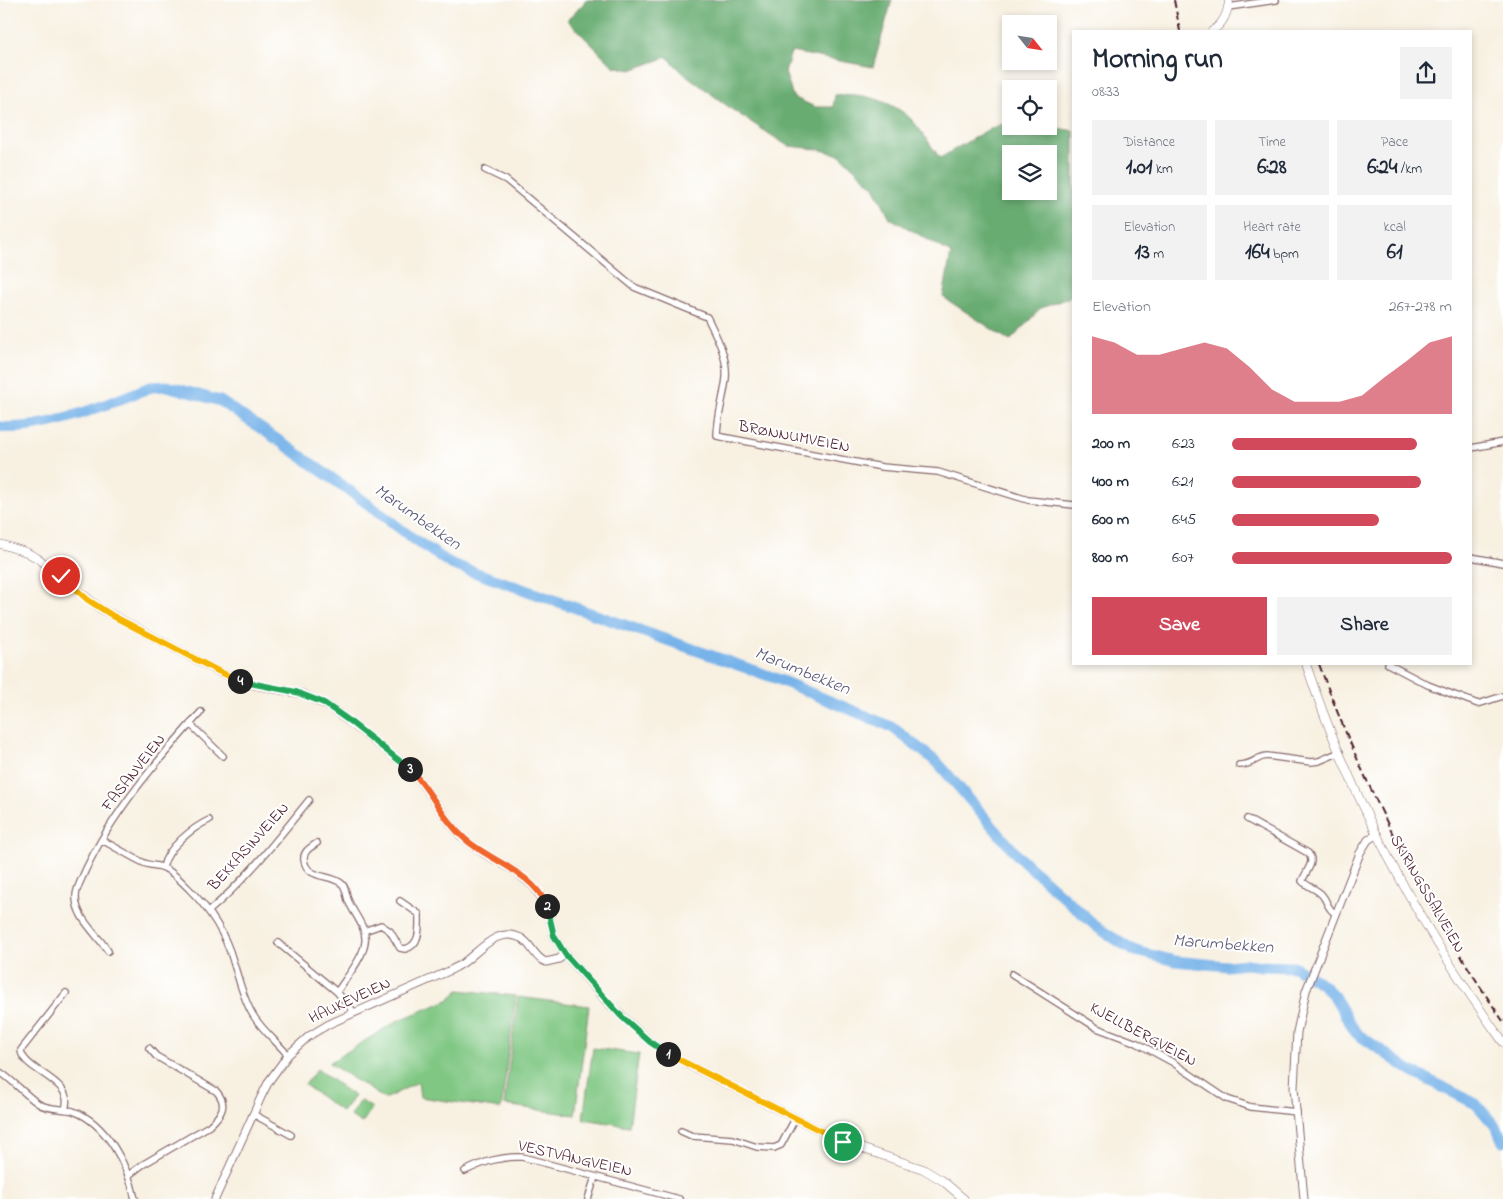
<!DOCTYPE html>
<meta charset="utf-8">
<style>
:root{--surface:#fff;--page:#f2f2f3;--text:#1f2937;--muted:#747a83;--accent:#d1495b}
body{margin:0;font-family:"Indie Flower",sans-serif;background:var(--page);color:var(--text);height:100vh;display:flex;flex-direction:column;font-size:19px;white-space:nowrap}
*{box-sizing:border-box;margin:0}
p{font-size:16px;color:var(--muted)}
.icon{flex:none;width:28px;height:28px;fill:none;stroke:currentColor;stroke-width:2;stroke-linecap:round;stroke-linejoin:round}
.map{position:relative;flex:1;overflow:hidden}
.details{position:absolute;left:1072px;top:30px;width:400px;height:635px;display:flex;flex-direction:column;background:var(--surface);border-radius:0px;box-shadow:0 2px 8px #0003}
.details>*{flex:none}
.needle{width:32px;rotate:120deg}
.fabs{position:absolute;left:1002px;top:15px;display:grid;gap:10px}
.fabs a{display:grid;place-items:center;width:55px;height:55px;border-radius:0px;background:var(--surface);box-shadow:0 2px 8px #0003;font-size:25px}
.pin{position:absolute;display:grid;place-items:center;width:42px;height:42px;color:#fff;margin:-21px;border:2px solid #fff;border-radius:50%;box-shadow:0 1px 5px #0007}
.km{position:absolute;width:25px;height:25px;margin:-12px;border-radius:50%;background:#222;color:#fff;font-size:14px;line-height:25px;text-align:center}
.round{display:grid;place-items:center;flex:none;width:52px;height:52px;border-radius:0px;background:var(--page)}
.head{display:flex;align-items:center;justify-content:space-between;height:85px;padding:0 20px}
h1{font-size:28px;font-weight:700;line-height:38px}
.stats{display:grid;grid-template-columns:repeat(3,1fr);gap:8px;height:85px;padding:5px 20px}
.stats div{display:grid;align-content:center;border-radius:0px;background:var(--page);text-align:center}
.stats b{font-size:21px;font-weight:700}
.stats small{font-size:14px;font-weight:400}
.stats p{font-size:14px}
.chart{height:140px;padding:10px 20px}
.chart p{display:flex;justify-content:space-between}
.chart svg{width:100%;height:90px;margin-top:5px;fill:var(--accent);opacity:.7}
.button{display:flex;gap:10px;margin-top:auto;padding:10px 20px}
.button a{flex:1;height:58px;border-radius:0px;background:var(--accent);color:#fff;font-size:20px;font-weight:700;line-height:58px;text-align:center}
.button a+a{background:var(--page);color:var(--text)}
ul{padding:0 20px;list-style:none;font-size:16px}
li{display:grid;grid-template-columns:80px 60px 1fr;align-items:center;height:38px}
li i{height:12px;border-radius:6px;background:var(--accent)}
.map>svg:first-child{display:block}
.green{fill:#80c783;stroke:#657357}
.forest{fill:#68ac71;stroke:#59664e;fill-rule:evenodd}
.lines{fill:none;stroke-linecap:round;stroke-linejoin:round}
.river{stroke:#77b3e9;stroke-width:11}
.minor-casing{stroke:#87686b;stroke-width:8}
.tertiary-casing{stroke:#87686b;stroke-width:9}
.secondary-casing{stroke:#87686b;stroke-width:9}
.minor{stroke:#fff;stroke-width:5.5}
.tertiary{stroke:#fff;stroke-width:7}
.secondary{stroke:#fff;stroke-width:8}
.rail{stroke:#4a1f2b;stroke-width:2;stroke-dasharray:8 4;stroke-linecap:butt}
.split-1-casing{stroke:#fff;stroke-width:10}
.split-2-casing{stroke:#fff;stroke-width:10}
.split-3-casing{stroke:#fff;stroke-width:10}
.split-4-casing{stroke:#fff;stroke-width:10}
.split-5-casing{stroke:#fff;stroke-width:10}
.split-1{stroke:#f5b400;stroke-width:6}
.split-2{stroke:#22a559;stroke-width:6}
.split-3{stroke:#f0652b;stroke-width:6}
.split-4{stroke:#22a559;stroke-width:6}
.split-5{stroke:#f5b400;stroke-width:6}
.labels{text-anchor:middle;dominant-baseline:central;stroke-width:4;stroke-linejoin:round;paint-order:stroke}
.street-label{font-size:16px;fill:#4a1f2b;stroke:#fff}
.water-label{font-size:18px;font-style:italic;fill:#5c5a77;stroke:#fff}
</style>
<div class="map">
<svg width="1503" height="1199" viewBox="0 0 1503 1199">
<rect width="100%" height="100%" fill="#fff"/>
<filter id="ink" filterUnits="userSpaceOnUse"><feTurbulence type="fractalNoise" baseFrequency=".02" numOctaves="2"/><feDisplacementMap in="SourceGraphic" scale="10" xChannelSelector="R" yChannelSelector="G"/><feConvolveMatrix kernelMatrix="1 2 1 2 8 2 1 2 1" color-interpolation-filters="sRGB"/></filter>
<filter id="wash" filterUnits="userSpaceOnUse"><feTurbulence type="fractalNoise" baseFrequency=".0096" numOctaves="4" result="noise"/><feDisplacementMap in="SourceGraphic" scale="20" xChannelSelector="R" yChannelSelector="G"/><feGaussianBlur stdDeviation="1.12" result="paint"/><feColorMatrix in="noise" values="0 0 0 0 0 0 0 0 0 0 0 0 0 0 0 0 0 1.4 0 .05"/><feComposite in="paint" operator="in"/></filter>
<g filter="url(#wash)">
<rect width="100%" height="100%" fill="#f8f1e2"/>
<path class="green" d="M459,990L516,996L501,1109L420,1097L418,1082L385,1099L329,1063L397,1021L448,1000Z
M518,997L589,1006L575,1115L504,1105Z
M593,1048L639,1054L629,1126L583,1119Z
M317,1069L354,1096L342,1112L305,1085Z
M360,1100L372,1108L362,1123L350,1116Z"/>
<path class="forest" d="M585,0H892L873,67L791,52L785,72L793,97L815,107H833L835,95C862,92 893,101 912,120C922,131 931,146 940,158L989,129L1011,121V126H1046L1074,131V296L1041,308L1010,341L943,297L951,253L890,218L874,187L840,155L817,149L788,146L734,111L682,72L667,57L631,70L613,66L567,20L584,3ZM1011,154H1049V191H1011Z"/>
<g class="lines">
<path class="river" d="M0,427C47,432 108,403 151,387L167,386L220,401L281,442L368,504L415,540L451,564L775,678L892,727L938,763L1018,856L1098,928L1132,950L1175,961L1227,966L1247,964L1262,966L1295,967L1322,984L1334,996L1356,1033L1411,1071L1476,1104L1497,1128L1503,1142"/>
</g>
</g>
<g filter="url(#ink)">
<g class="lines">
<g class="minor-casing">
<path id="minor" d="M1228,7L1276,0
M485,170L506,180L634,287L707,317C716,335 728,357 726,378C724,398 717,416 717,436L882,467L938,472L1028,500L1074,505
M1471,448L1503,442
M1471,557L1503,563
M1388,664L1428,685L1478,704L1503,696
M190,724L223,756
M1239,765C1254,765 1255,757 1267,756L1311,762L1319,761L1340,752
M1247,819L1308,853C1316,862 1306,871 1302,881C1308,887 1317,889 1322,895C1328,902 1327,909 1336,914
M102,840C115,847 128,855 142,862C149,866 158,865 164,868C173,872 183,883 190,890C210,910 225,933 233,961C239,979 243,999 253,1015C262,1030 276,1041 288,1055
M317,843C311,847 303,851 304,860C307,879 329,874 341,883C346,886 346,894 348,900C353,913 367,927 365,942C364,957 345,979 337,992
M163,867C167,848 192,828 209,820
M209,911C247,879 278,838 309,800
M364,931L381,925L390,931L400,948L405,949C421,945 419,928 419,914L400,901
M278,943L337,992L354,1012
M108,951C97,934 75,917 76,896C76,888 82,879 85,871C113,811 157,761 201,712
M1012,974L1097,1028L1137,1043L1172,1062L1227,1099L1251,1107L1297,1112
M0,1072C14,1081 25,1095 39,1104C49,1110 62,1108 73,1111C107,1123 128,1166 135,1199
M65,1109C76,1080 22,1071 21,1050L66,993
M253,1114L291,1135
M681,1131L692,1136L733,1139L757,1147L774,1148L781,1145L795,1119
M465,1171C484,1162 500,1156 522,1157L679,1199
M129,1175L142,1165L209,1126C221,1115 229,1105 216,1091L156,1056L149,1048
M588,1199L595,1177"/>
</g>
<g class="tertiary-casing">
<path id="tertiary" d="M215,1199L261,1097L269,1081L288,1055L309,1036L329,1024L449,971C454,968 459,966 463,963C480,951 497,926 521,938C532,944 534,958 546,962L559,959L565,954
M1304,1199L1294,1088L1297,1032L1306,991L1360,853L1368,840L1377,834"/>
</g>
<g class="secondary-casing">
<path id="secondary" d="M1212,31C1223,24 1228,13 1229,0
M0,544L26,552L39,559L101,609L219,672L254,685L303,694L330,707L409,768L421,782L449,822L462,837L482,852L515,871L533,886L547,905L554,936L565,954L608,1003L650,1042L687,1064L843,1142L923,1169L943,1181L964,1199
M1306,664C1351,799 1420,927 1503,1042"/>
</g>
<use href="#minor" class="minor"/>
<use href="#tertiary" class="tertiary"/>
<use href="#secondary" class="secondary"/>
<path class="rail" d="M1174,0L1180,31
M1319,664C1365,790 1427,909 1503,1021"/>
</g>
</g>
<g class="lines" filter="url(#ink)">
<g class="split-1-casing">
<path id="split-1" d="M668,1054L843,1142"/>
</g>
<g class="split-2-casing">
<path id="split-2" d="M547,906L554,936L565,954L621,1016L650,1042L668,1054"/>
</g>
<g class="split-3-casing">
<path id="split-3" d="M410,769C431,790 442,819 465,839C490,861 533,872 547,906"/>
</g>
<g class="split-4-casing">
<path id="split-4" d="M240,681L296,692L324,703L348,720L410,769"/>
</g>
<g class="split-5-casing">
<path id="split-5" d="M61,576L88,600L113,616L218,671L240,681"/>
</g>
<use href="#split-1" class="split-1"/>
<use href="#split-2" class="split-2"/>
<use href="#split-3" class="split-3"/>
<use href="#split-4" class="split-4"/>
<use href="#split-5" class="split-5"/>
</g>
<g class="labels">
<g class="street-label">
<text transform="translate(794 437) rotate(11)">BRØNNUMVEIEN</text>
<text transform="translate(134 773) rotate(-52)">FASANVEIEN</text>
<text transform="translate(249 847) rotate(-48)">BEKKASINVEIEN</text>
<text transform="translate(1427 894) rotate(60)">SKIRINGSSALVEIEN</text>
<text transform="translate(350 1001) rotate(-25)">HAUKEVEIEN</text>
<text transform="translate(1143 1035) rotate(28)">KJELLBERGVEIEN</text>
<text transform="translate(575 1159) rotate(13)">VESTVANGVEIEN</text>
</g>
<g class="water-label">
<text transform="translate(417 518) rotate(35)">Marumbekken</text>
<text transform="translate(802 672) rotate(22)">Marumbekken</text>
<text transform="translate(1223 945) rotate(4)">Marumbekken</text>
</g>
</g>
</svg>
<div class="fabs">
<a><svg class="needle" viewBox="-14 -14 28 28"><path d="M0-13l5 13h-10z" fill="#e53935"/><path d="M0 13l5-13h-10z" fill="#747a83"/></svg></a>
<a><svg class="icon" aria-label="locate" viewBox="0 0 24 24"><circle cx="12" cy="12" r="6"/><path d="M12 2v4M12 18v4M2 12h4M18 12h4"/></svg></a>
<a><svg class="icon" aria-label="layers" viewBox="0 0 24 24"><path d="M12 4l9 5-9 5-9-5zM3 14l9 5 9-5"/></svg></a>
</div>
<div class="pin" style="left:843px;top:1142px;background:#1e9e55"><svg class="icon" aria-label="arrive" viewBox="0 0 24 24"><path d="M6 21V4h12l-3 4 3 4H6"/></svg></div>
<div class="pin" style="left:61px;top:576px;background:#d93025"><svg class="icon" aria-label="check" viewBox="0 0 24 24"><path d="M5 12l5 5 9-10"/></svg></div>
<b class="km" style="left:668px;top:1054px">1</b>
<b class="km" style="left:547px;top:906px">2</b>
<b class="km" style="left:410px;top:769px">3</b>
<b class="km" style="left:240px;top:681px">4</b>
<section class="details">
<div class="head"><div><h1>Morning run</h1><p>08:33</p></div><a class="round"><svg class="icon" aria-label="share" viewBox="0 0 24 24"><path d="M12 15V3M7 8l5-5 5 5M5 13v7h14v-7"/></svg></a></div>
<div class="stats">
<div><p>Distance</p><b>1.01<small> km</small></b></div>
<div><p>Time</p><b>6:28</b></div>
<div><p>Pace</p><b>6:24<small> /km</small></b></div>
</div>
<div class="stats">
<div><p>Elevation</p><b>13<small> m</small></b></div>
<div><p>Heart rate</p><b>164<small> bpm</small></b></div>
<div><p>kcal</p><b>61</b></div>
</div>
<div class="chart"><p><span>Elevation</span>267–278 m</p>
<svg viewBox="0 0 160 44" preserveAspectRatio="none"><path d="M0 44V6L10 9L20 15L30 15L40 12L50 9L60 12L70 21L80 32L90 38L100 38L110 38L120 35L130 26L140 18L150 9L160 6V44z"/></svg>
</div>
<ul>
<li><b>200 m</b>6:23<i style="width:84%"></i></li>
<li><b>400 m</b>6:21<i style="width:86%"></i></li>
<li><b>600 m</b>6:45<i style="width:67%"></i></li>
<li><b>800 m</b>6:07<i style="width:100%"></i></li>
</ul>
<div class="button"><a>Save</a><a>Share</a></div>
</section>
</div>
